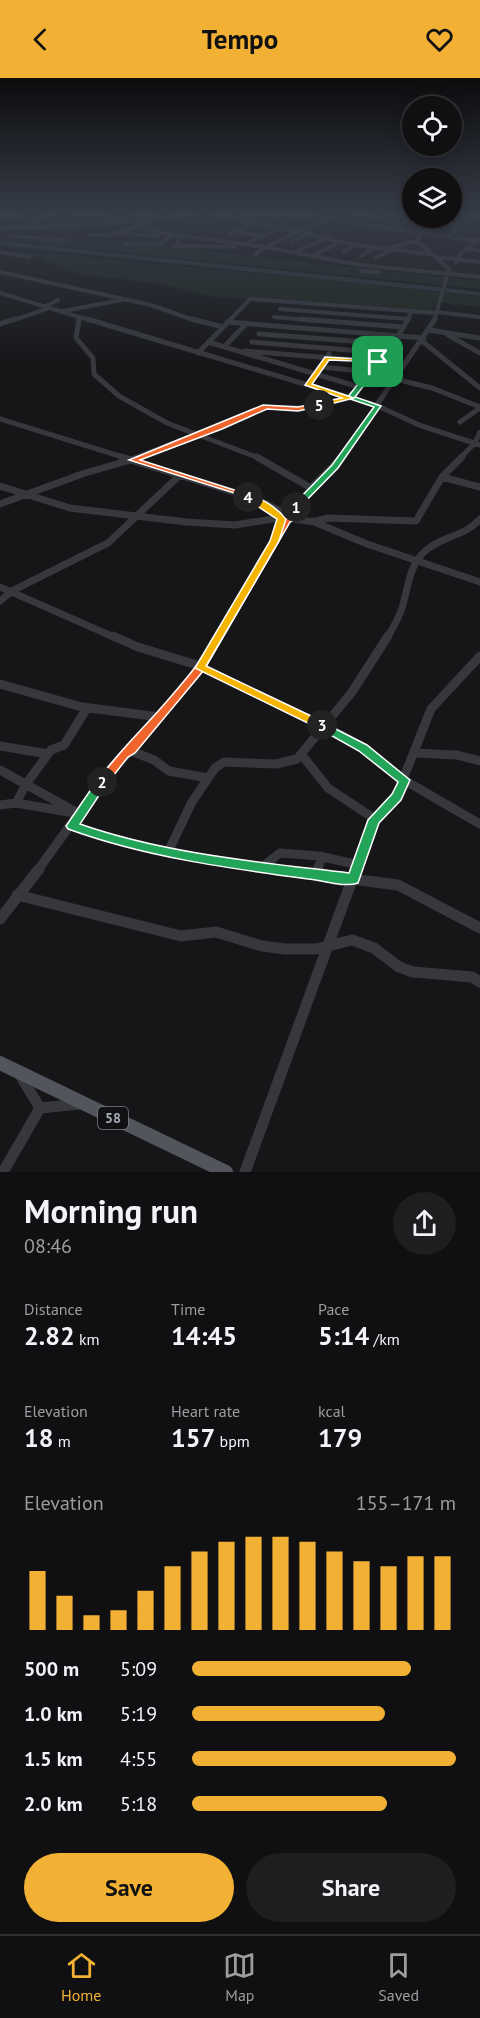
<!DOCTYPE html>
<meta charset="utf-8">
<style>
:root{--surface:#101012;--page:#1e1e20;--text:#f1f3f6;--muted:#9c9d9f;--line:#303032;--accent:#f2b134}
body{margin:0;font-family:"PT Sans",sans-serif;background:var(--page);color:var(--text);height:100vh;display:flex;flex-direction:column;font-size:22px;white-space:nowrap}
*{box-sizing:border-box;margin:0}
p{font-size:20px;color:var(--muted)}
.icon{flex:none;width:33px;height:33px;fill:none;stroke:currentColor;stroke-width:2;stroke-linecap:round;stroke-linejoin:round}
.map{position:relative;height:1094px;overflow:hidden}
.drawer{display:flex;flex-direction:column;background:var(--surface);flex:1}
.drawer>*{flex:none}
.fabs{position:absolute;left:402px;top:18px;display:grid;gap:12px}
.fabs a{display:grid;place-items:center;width:60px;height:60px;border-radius:50%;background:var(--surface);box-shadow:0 3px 15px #0003,0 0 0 2px var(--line);font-size:30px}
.pin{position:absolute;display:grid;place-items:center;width:51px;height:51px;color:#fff;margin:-26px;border-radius:12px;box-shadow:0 3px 9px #0006}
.km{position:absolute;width:30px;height:30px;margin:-15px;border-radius:50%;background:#222;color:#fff;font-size:16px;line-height:30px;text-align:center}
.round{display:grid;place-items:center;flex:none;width:63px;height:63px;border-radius:32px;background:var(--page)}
.head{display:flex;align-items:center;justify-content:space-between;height:102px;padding:0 24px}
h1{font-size:33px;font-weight:700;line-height:45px}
.figures{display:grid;grid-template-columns:repeat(3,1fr);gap:9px;height:102px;padding:6px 24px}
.figures div{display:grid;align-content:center}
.figures b{font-size:26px;font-weight:700}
.figures small{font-size:16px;font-weight:400}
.figures p{font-size:16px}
.chart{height:168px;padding:12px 24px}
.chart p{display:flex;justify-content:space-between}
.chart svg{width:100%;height:108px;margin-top:6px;stroke:var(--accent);stroke-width:6}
.cta{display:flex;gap:12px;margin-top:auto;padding:12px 24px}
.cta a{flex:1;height:69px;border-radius:36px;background:var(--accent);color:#111;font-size:24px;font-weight:700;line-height:69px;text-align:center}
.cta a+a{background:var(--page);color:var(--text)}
ul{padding:0 24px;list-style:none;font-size:20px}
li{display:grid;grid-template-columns:96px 72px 1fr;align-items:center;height:45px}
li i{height:15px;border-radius:8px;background:var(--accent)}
header{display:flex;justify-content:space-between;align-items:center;height:78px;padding:0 24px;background:var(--accent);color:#111;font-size:27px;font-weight:700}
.tab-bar{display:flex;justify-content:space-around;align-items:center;height:84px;border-top:2px solid var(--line);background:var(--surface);font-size:16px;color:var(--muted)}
.tab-bar a{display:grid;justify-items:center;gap:3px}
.tab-bar .active{color:var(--accent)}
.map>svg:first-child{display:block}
.green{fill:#1e261f}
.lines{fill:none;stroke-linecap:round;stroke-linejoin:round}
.river{fill:#2c353c;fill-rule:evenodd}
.minor-far4{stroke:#37383d;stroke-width:4}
.minor-far3{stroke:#37383d;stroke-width:5}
.minor-far2{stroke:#37383d;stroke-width:7}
.minor-far1{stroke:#37383d;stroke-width:9}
.minor{stroke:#37383d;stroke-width:11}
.major{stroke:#53555c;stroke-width:14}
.split-1{fill:#22a559;stroke:#fff;stroke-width:1.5}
.split-2{fill:#f0652b;stroke:#fff;stroke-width:1.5}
.split-3{fill:#22a559;stroke:#fff;stroke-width:1.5}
.split-4{fill:#f5b400;stroke:#fff;stroke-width:1.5}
.split-5{fill:#f0652b;stroke:#fff;stroke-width:1.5}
.split-6{fill:#f5b400;stroke:#fff;stroke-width:1.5}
.labels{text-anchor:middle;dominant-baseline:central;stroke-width:4.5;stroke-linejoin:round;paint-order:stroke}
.shield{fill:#111113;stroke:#7b7e86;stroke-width:1.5}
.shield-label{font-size:14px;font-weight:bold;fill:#a8adb8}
</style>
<header><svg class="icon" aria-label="back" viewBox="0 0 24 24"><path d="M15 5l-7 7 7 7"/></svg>Tempo<svg class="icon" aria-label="heart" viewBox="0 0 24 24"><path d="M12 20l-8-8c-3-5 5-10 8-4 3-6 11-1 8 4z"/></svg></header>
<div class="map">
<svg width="480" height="1094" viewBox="0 0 480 1094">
<rect width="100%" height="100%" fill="#161618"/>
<path class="green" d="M34,162L151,164L176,170L480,203V211L49,167Z
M14,173L320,201L480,219V229L436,224L431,234L208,218L156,205L82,197L43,182L46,180L10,175Z"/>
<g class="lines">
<path class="river" d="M0,163L420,207L480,214V218L0,167Z"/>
<path class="minor-far4" d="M75,136L137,143L143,150L169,156L265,169
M137,136L134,137L157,139
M216,136L356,167L429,176
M243,136L299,138
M295,136L477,163
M357,136L404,146
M457,136L480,140
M0,137L37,142
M327,141L265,169L360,187L480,199
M135,145L192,136
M25,149L51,136
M400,149L412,137
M0,150L25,149
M22,150L123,145
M234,154L262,158
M114,155L158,158
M88,157H110L139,148
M229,157L250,147L240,144
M9,158L68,162
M184,158L174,168L235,169
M449,159L458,149L448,145L460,136
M292,163L310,155
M247,165L283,149L295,137
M126,166H161L171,157
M391,169L417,163
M467,170L480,173
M297,173L329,159
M344,173L356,167
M0,174L29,179
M255,177L265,169
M311,178L343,163
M361,178L376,169
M437,179L480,184
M376,180L392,171
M456,184L461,175L479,161
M361,193L379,194
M0,194L151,227L196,243
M0,215L92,243
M44,229L58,222
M280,231L408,241
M63,233L122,222
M437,234L480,239
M274,239L319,243
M11,243L49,230
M78,243L79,239
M229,243L250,221L436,235
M407,243L412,233
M434,243L449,191L417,163L421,156L441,140"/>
<path class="minor-far3" d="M79,241L76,260L93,280L94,296L119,318L167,345L259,380
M87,241L378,328L419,347L480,367
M192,241L223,249
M300,241L403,249
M227,244L424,260
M0,246L15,241
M429,252L480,260
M259,256L391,266
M448,257L480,275
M422,263L480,310
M208,264L359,309
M252,264L385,275
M224,269L246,246
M245,273L405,286
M198,275L231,241
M321,289L371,294
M395,301L432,310L480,329
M308,307L329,276
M0,341L126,380
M460,344L480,330
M135,380L266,329L304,330L350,320L398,258L408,241
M341,380L435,241
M460,380L475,365L480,354"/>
<path class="minor-far2" d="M121,379L253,420L281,433
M257,379L311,410
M442,399L480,409
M0,408L70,430L186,444L235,447L279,440
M0,426L85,395L141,379
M294,433L311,410L342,379
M294,441L313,444L328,440L416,443L442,399L462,379
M312,443L367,466L480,504
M0,509L116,560
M0,523L12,513L108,465L180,397
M218,560L287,442
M387,560C393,550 399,540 402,530C408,511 409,488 424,474C440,458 465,459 480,441"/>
<path class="minor-far1" d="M113,558L138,569L197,587L339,656L364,670L404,702L480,746
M0,606L82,629L160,639
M0,668L48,676
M131,673L154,682L169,693L208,700
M415,675L457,677L480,683
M301,676L328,710L375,741
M0,692L74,733
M0,727L16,725
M80,736L16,725L26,706L51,672L64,667L87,630
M72,748C141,771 213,783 286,792
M168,774L192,724L215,690L224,684L276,686L297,681L352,614L388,558
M262,789L280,775L319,778L359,787
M38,792L112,689L131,673L200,590L219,558
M317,792L322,779
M356,792L374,743L396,719L431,631L480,578"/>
<path class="minor" d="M274,791L398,807L480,850
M316,796L318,791
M17,817L181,858L216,854L262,868L285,871H316L352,862L374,870L399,889L413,894L472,899L480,904
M0,841L39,791
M40,1030L80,1026
M3,1094L40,1030L20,997
M245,1094L356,791"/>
<path class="major" d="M0,985L226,1094"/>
</g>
<linearGradient id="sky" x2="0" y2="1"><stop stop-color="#0c0c0d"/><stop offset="0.47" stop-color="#363c48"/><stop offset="1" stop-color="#363c48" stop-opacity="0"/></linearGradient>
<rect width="480" height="289" fill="url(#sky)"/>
<path class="split-1" d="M376,283L382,284L355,319L381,328L338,390L298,431H293V427L332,387L374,329L347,320Z"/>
<path class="split-2" d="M293,427H298L301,438L290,444L204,592L135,675L128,679L106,707H98C95,698 150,643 160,631C172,617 185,603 196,588C227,545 255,489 283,442L292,437L289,433Z"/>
<path class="split-3" d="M322,644L367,667L410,702L401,722L379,745L358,805C344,810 322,802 308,801C226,790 145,779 68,751L66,748L98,701L102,699L108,704L80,746C166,776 259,784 349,795L368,742L392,716L398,704L359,673L318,650V645Z"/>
<path class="split-4" d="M245,417C258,416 278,431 286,441L279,463L206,588L326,645V650H318L195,590L270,463L277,441L245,420Z"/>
<path class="split-5" d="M319,325L321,328L298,333L267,331L222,351L140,382L250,417V420L129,382L263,327L298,329Z"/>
<path class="split-6" d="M325,279L378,282L382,284L329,282L312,306L354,320L319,329L316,325L342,320L305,307Z"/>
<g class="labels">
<rect class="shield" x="98" y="1029" width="30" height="22" rx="4.5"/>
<g class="shield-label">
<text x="113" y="1040">58</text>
</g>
</g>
</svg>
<div class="fabs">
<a><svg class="icon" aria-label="locate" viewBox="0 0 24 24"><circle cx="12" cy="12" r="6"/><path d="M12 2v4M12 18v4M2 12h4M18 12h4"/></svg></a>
<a><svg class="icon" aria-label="layers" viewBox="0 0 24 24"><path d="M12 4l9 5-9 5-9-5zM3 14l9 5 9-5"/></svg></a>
</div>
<div class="pin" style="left:378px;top:284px;background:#1e9e55"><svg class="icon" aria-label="arrive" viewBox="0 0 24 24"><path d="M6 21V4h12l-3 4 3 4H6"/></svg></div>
<b class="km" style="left:296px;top:429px">1</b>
<b class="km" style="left:102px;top:704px">2</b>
<b class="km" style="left:322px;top:647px">3</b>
<b class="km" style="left:248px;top:419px">4</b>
<b class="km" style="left:319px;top:327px">5</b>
</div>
<section class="drawer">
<div class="head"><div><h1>Morning run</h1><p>08:46</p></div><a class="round"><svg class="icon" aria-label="share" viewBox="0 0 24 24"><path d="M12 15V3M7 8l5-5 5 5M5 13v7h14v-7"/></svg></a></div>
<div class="figures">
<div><p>Distance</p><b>2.82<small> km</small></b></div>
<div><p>Time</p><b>14:45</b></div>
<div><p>Pace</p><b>5:14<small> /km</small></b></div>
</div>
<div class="figures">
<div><p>Elevation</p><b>18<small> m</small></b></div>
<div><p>Heart rate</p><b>157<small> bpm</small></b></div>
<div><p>kcal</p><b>179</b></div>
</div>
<div class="chart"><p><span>Elevation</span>155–171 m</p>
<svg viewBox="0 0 160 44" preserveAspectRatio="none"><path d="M5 44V20M15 44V30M25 44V38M35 44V36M45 44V28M55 44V18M65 44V12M75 44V8M85 44V6M95 44V6M105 44V8M115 44V12M125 44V16M135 44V18M145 44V14M155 44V14"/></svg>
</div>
<ul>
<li><b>500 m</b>5:09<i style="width:83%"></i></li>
<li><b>1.0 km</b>5:19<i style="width:73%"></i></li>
<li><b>1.5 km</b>4:55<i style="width:100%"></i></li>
<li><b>2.0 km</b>5:18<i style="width:74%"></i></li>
</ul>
<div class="cta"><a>Save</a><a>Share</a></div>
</section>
<nav class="tab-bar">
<a class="active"><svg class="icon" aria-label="home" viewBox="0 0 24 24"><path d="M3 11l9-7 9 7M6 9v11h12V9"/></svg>Home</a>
<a><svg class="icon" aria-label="map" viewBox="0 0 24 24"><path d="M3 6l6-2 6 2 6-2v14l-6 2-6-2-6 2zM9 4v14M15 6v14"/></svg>Map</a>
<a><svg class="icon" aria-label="saved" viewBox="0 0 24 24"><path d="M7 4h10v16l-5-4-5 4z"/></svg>Saved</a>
</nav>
